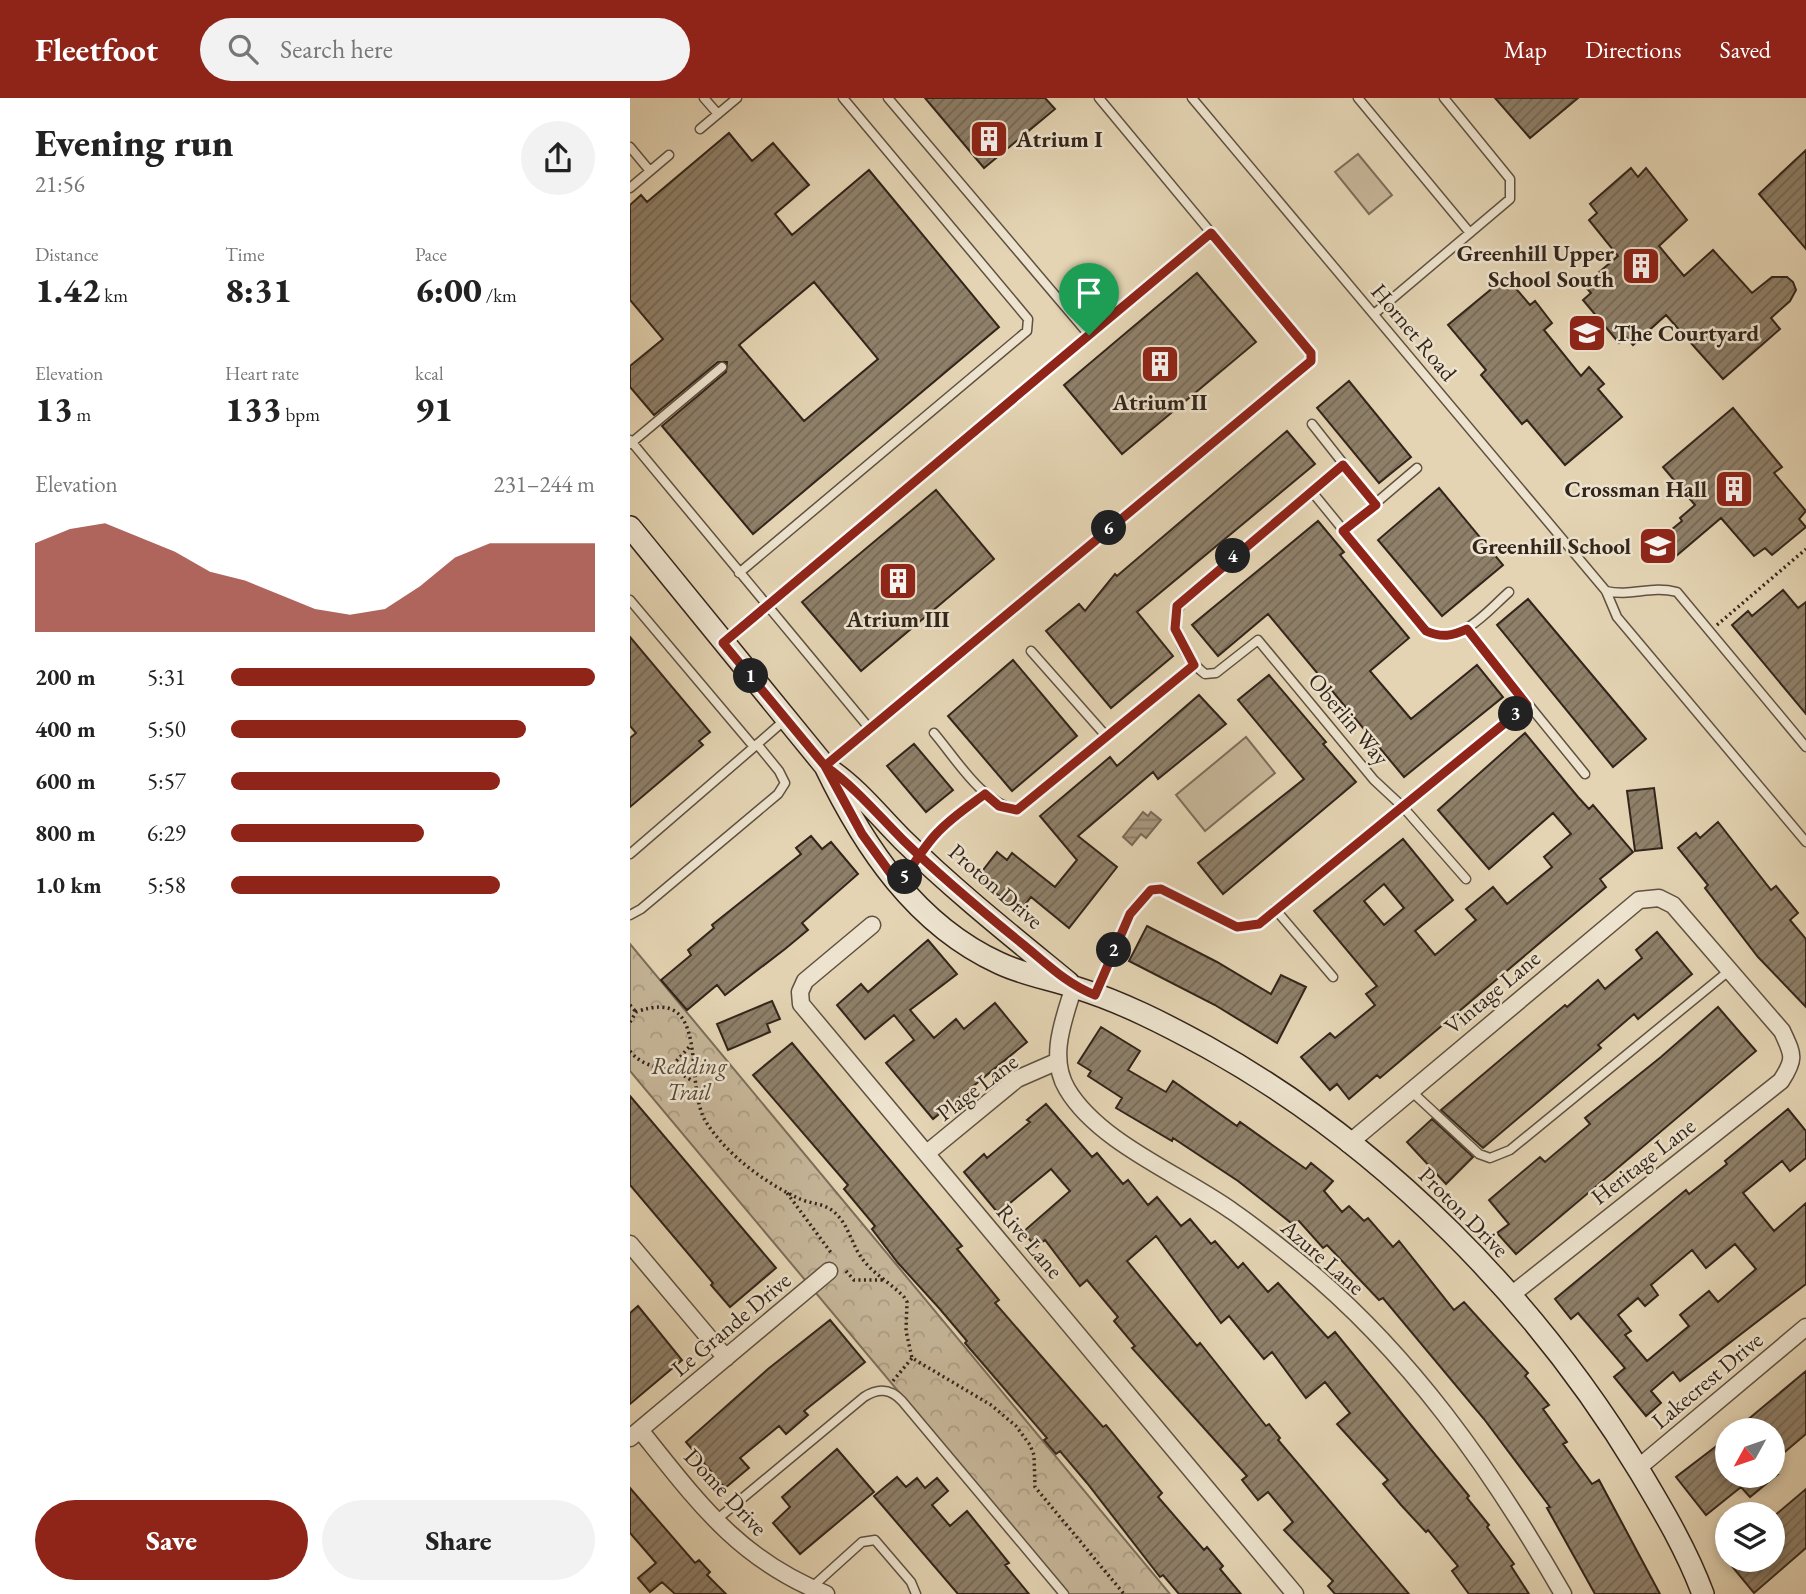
<!DOCTYPE html>
<meta charset="utf-8">
<style>
:root{--surface:#fff;--page:#f2f2f2;--text:#222;--muted:#767676;--accent:#8f2418}
body{margin:0;font-family:"EB Garamond",serif;background:var(--page);color:var(--text);height:100vh;display:flex;flex-direction:column;font-size:26px;white-space:nowrap}
*{box-sizing:border-box;margin:0}
p{font-size:23px;color:var(--muted)}
.icon{flex:none;width:38px;height:38px;fill:none;stroke:currentColor;stroke-width:2;stroke-linecap:round;stroke-linejoin:round}
.map{position:relative;flex:1;overflow:hidden}
.panel{display:flex;flex-direction:column;background:var(--surface);width:630px}
.panel>*{flex:none}
.needle{width:46px;rotate:230deg}
.tools{position:absolute;left:1085px;top:1320px;display:grid;gap:14px}
.tools a{display:grid;place-items:center;width:70px;height:70px;border-radius:50%;background:var(--surface);box-shadow:0 4px 10px #0003;font-size:35px}
.pin{position:absolute;display:grid;place-items:center;width:60px;height:60px;color:#fff;margin:-72px -30px;border-radius:50% 50% 50% 0;rotate:-45deg;box-shadow:0 0 7px #0007}
.pin .icon{rotate:45deg}
.km{position:absolute;width:35px;height:35px;margin:-18px;border-radius:50%;background:#222;color:#fff;font-size:19px;line-height:35px;text-align:center}
.round{display:grid;place-items:center;flex:none;width:74px;height:74px;border-radius:37px;background:var(--page)}
.overview{display:flex;align-items:center;justify-content:space-between;height:119px;padding:0 35px}
h1{font-size:38px;font-weight:800;line-height:52px}
.stats{display:grid;grid-template-columns:repeat(3,1fr);gap:10px;height:119px;padding:7px 35px}
.stats div{display:grid;align-content:center}
.stats b{font-size:35px;font-weight:800}
.stats small{font-size:19px;font-weight:400}
.stats p{font-size:19px}
.chart{height:196px;padding:14px 35px}
.chart p{display:flex;justify-content:space-between}
.chart svg{width:100%;height:126px;margin-top:7px;fill:var(--accent);opacity:.7}
.action{display:flex;gap:14px;margin-top:auto;padding:14px 35px}
.action a{flex:1;height:80px;border-radius:42px;background:var(--accent);color:#fff;font-size:28px;font-weight:800;line-height:80px;text-align:center}
.action a+a{background:var(--page);color:var(--text)}
ul{padding:0 35px;list-style:none;font-size:23px}
li{display:grid;grid-template-columns:112px 84px 1fr;align-items:center;height:52px}
li i{height:18px;border-radius:9px;background:var(--accent)}
header{display:flex;align-items:center;gap:42px;box-sizing:border-box;height:98px;padding:0 35px;background:var(--accent);color:#fff}
header strong{font-size:33px}
nav{display:flex;gap:38px;margin-inline-start:auto;font-size:24px}
.search{width:490px;height:63px;background:var(--page);display:flex;align-items:center;gap:18px;box-sizing:border-box;padding:0 24px;border-radius:38px;color:var(--muted);font-size:26px}
main{display:flex;flex:1;min-height:0}
.map>svg:first-child{display:block}
.forest{fill:url(#forest-crowns);stroke:#7c6e5a;stroke-width:2}
.pitch{fill:#c6b699;stroke:#7c6e5a;stroke-width:2}
.water{fill:url(#water-rules);stroke:#796a57;stroke-width:2}
.building{fill:url(#building-hatch);stroke:#33251b;stroke-width:2;fill-rule:evenodd}
.lines{fill:none;stroke-linecap:round;stroke-linejoin:round}
.lane-casing{stroke:#5f5141;stroke-width:11}
.street-casing{stroke:#5f5141;stroke-width:19}
.secondary-casing{stroke:#33251b;stroke-width:24}
.path{stroke:#33251b;stroke-width:3.5;stroke-dasharray:2 3.5;stroke-linecap:butt}
.lane{stroke:#ede3ce;stroke-width:8}
.street{stroke:#ede3ce;stroke-width:16}
.secondary{stroke:#ede3ce;stroke-width:21}
.route-casing{stroke:#fff;stroke-width:14}
.route{stroke:#8f2418;stroke-width:9}
.labels{text-anchor:middle;dominant-baseline:central;stroke-width:5;stroke-linejoin:round;paint-order:stroke}
.poi-label{font-size:23px;font-weight:bold;fill:#33251b;stroke:#ede3ce;text-anchor:end}
.street-label{font-size:23px;fill:#33251b;stroke:#ede3ce}
.park-label{font-size:23px;font-style:italic;fill:#58493a;stroke:#ede3ce}
</style>
<header>
<strong>Fleetfoot</strong>
<div class="search"><svg class="icon" aria-label="search" viewBox="0 0 24 24"><circle cx="10" cy="10" r="6"/><path d="M15 15l6 6"/></svg>Search here</div>
<nav><a>Map</a><a>Directions</a><a>Saved</a></nav>
</header>
<main>
<section class="panel">
<div class="overview"><div><h1>Evening run</h1><p>21:56</p></div><a class="round"><svg class="icon" aria-label="share" viewBox="0 0 24 24"><path d="M12 15V3M7 8l5-5 5 5M5 13v7h14v-7"/></svg></a></div>
<div class="stats">
<div><p>Distance</p><b>1.42<small> km</small></b></div>
<div><p>Time</p><b>8:31</b></div>
<div><p>Pace</p><b>6:00<small> /km</small></b></div>
</div>
<div class="stats">
<div><p>Elevation</p><b>13<small> m</small></b></div>
<div><p>Heart rate</p><b>133<small> bpm</small></b></div>
<div><p>kcal</p><b>91</b></div>
</div>
<div class="chart"><p><span>Elevation</span>231–244 m</p>
<svg viewBox="0 0 160 44" preserveAspectRatio="none"><path d="M0 44V13L10 8L20 6L30 11L40 16L50 23L60 26L70 31L80 36L90 38L100 36L110 28L120 18L130 13L140 13L150 13L160 13V44z"/></svg>
</div>
<ul>
<li><b>200 m</b>5:31<i style="width:100%"></i></li>
<li><b>400 m</b>5:50<i style="width:81%"></i></li>
<li><b>600 m</b>5:57<i style="width:74%"></i></li>
<li><b>800 m</b>6:29<i style="width:53%"></i></li>
<li><b>1.0 km</b>5:58<i style="width:74%"></i></li>
</ul>
<div class="action"><a>Save</a><a>Share</a></div>
</section>
<div class="map">
<svg width="1176" height="1496" viewBox="0 0 1176 1496">
<defs>
<pattern id="forest-crowns" width="20" height="18" patternUnits="userSpaceOnUse" patternTransform="scale(1.75)"><rect width="20" height="18" fill="#c6b699"/><path d="M2 6a3 3 0 1 1 6 0M12 15a3 3 0 1 1 6 0" fill="none" stroke="#ab9c83"/></pattern>
<pattern id="water-rules" width="6" height="5" patternUnits="userSpaceOnUse" patternTransform="scale(1.75)"><rect width="6" height="5" fill="#a8987f"/><path d="M0 2.5h6" fill="none" stroke="#897c67"/></pattern>
<pattern id="building-hatch" width="6" height="6" patternUnits="userSpaceOnUse" patternTransform="scale(1.75)"><rect width="6" height="6" fill="#8f806a"/><path d="M-1 1l2-2M0 6l6-6M5 7l2-2" fill="none" stroke="#756956"/></pattern>
</defs>
<rect width="100%" height="100%" fill="#e4d4b3"/>
<filter id="stains"><feTurbulence type="fractalNoise" baseFrequency=".00286" numOctaves="4"/><feColorMatrix values="0 0 0 0 .2 0 0 0 0 .09 0 0 0 0 .02 0 0 0 .5 -.17"/></filter>
<radialGradient id="worn" r=".72"><stop offset=".6" stop-color="#630" stop-opacity="0"/><stop offset="1" stop-color="#630" stop-opacity=".3"/></radialGradient>
<path class="forest" d="M0,846L540,1496H438L0,973Z"/>
<path class="pitch" d="M728,56L762,97L739,116L705,74Z
M616,639L645,675L575,733L546,697Z"/>
<path class="water" d="M513,714L518,718L521,714L531,722L516,740L511,736L502,747L493,739Z"/>
<path class="building" d="M295,0H415L425,11L354,70Z
M865,0H948L900,40Z
M99,35L122,63L143,45L179,87L145,116L162,137L239,72L369,229L123,436L32,328L96,274L97,264H88L24,317L0,289V268L33,241L0,202V107L11,97L17,104ZM184,184L248,261L174,323L109,247Z
M1176,52V151L1129,96Z
M1001,70L1008,79L1016,70L1057,122L1029,148L1054,178L1083,152L1122,195L1142,179H1157L1163,184L1166,192L1160,203L1141,220L1150,231L1093,281L1036,217L1003,247L996,239L989,245L953,202L961,195L954,187L988,158L959,122L967,115L960,106Z
M567,175L626,244L492,356L434,287Z
M876,179L900,207L905,203L922,225L914,232L951,278L959,269L974,286L968,291L992,319L935,367L897,322L892,326L851,277L856,272L818,227Z
M719,283L781,359L749,385L687,310Z
M1103,310L1152,369L1144,375L1176,413L1169,421L1176,429L1142,457L1135,450L1124,458L1091,420L1039,464L1024,446L1052,423L1050,420L1065,407L1033,369Z
M657,333L685,366L507,514L543,558L481,610L416,533L449,506L455,513L485,476L487,478Z
M809,390L873,467L812,518L748,442Z
M306,392L364,461L231,573L172,504Z
M688,423L714,454L710,457L779,540L740,573L781,621L847,567L873,599L774,679L638,516L588,558L562,527Z
M1153,492L1168,510L1176,504V616L1102,527L1118,513L1122,518Z
M898,501L1016,641L983,669L867,527Z
M0,539L80,634L69,643L73,647L0,709V640L6,635L0,628Z
M383,562L447,638L382,693L318,618Z
M639,577L696,644L693,646L726,684L593,796L568,765L674,681L608,602Z
M569,597L596,626L528,681L523,674L448,738L487,769L439,830L401,799L389,814L347,780L367,754L377,762L382,755L425,789L447,762L410,718L480,659L487,668Z
M895,635L948,699L959,711L963,707L1003,754L970,781L976,789L750,980L747,977L719,1001L707,986L700,992L671,959L700,935L705,940L745,907L736,896L747,888L684,813L773,741L823,802L785,833L805,857L846,822L836,811L863,789L877,806L922,769L914,759L941,736L923,715L859,771L808,712ZM754,786L774,810L754,827L734,803Z
M284,646L323,692L296,714L257,668Z
M1024,690L1032,750L1005,753L997,693Z
M1088,724L1141,792L1146,788L1168,815L1160,822L1176,841V909L1128,859L1075,790L1078,787L1048,750L1066,735L1070,740Z
M181,738L192,751L201,744L228,776L172,825L178,832L155,851L95,897L87,887L57,912L31,882L61,857L58,852L84,830L82,827L171,756L166,750Z
M517,828L587,864L641,896L651,877L676,889L647,945L585,907L499,863Z
M1027,834L1062,876L1008,921L1004,916L968,947L971,950L853,1050L811,1012L935,907L937,909L968,882L975,891L1012,860L1006,852Z
M298,842L327,876L280,912L304,940L326,921L334,931L365,905L397,944L303,1021L256,965L284,942L264,917L235,941L207,907L231,886L238,894Z
M142,903L150,921L137,926L140,934L98,952L87,926Z
M1088,909L1126,953L886,1156L867,1135L879,1126L859,1102L910,1059L915,1064L960,1026L955,1020L1031,959Z
M471,929L510,953L498,972L536,994L543,983L607,1028L610,1024L676,1071L681,1065L703,1083L694,1093L712,1114L719,1108L734,1123L738,1120L763,1149L769,1143L824,1212L834,1204L898,1275L895,1278L919,1307L913,1311L937,1344L933,1346L962,1386L969,1382L1030,1496H965L917,1410L920,1409L854,1321L753,1200L749,1202L697,1147L693,1150L669,1123L665,1128L608,1083L543,1040L542,1043L486,1010L492,1000L458,978L461,973L448,965Z
M162,945L332,1148L327,1151L369,1202L365,1205L473,1329L476,1327L532,1395L528,1399L574,1452L577,1449L593,1468L590,1471L611,1496H549L533,1477L530,1479L457,1385L430,1353L426,1356L414,1342L417,1340L335,1245L337,1243L309,1210L268,1165L242,1131L245,1128L214,1091L218,1087L123,977Z
M0,998L146,1170L100,1209L81,1187L83,1185L0,1087Z
M416,1006L462,1059L467,1055L493,1086L498,1082L518,1107L527,1099L551,1128L560,1121L581,1146L585,1143L608,1170L613,1165L638,1194L648,1185L698,1240L705,1234L839,1398L837,1400L859,1427L857,1429L884,1466L881,1468L899,1496H839L822,1473L828,1468L798,1432L796,1434L771,1407L753,1386L758,1382L707,1326L720,1315L695,1284L676,1300L642,1254L634,1261L599,1218L591,1225L526,1138L497,1163L567,1248L570,1245L636,1328L639,1326L650,1340L648,1342L779,1496H705L698,1488L703,1483L654,1432L663,1424L638,1394L628,1402L612,1382L617,1378L502,1250L505,1248L484,1223L488,1219L457,1182L450,1188L415,1142L406,1149L393,1134L440,1093L421,1071L368,1115L334,1074L354,1056L357,1060L400,1024L397,1022Z
M1158,1011L1176,1033V1060L1160,1073L1152,1063L1113,1095L1144,1133L1176,1105V1186L1050,1283L1043,1274L1021,1293L1031,1305L1016,1318L984,1279L995,1270L948,1215L941,1221L925,1201L1056,1092L1059,1096L1097,1066L1095,1063ZM1105,1146L1126,1171L1088,1204L1079,1193L1050,1217L1059,1228L1017,1263L995,1237L1001,1233L988,1217L1008,1200L1015,1208L1028,1197L1021,1187L1062,1152L1076,1170Z
M802,1021L843,1059L816,1086L777,1044Z
M8,1208L52,1262L0,1306V1215Z
M200,1222L235,1264L174,1313L178,1317L156,1336L149,1328L110,1360L119,1370L95,1390L56,1344L138,1271Z
M1176,1273V1336L1143,1364V1332H1121L1115,1324Z
M1097,1340V1377H1147L1120,1399L1111,1389L1076,1417L1046,1379Z
M207,1351L244,1394L170,1456L143,1425L160,1409L152,1399Z
M267,1379L276,1389L287,1380L295,1390L307,1380L318,1393L302,1407L320,1428L337,1413L379,1465L375,1467L399,1496H328L244,1398Z
M0,1390L65,1465L69,1462L80,1474L77,1477L96,1496H45L32,1484L20,1494L8,1480L26,1465L0,1435Z
M1176,1391V1450L1124,1495L1096,1461H1143V1419Z"/>
<g class="lines">
<g class="lane-casing">
<path id="lane" d="M74,0L88,16
M258,0L459,237
M562,0L976,493L987,519L1176,744
M728,0L840,135
M70,31L107,0
M0,49L20,73
M0,90L39,57
M744,216L880,101V81L814,0
M682,326L746,407
M0,342L240,631L681,263V255L469,0
M0,346L92,269
M713,367L556,499C534,523 553,559 575,576L586,575L628,542L744,682L773,709L836,781
M683,395L796,533C830,549 855,515 879,494
M713,433L787,370
M109,475L397,233L398,221L213,0
M976,493C1002,499 1020,487 1047,494L1176,649
M0,502L124,649L0,756
M837,531L955,676
M96,543L581,135
M401,553L477,639
M304,635C327,662 351,704 387,712L564,567
M124,649L156,621
M197,666L240,631
M270,787L305,736L355,696
M645,811L703,879
M0,817L11,811L148,696L155,685L149,673L127,646
M467,894L500,816L521,792L531,791L607,829L629,826L897,607
M781,993L849,1056L860,1060L880,1052L1100,872
M85,1423L234,1299C248,1290 260,1290 272,1303L434,1496
M181,1490L232,1444L245,1442L281,1484L286,1496"/>
</g>
<g class="street-casing">
<path id="street" d="M242,827L175,883L170,894L171,906L665,1496
M444,888C434,921 418,959 437,991C469,1045 552,1077 602,1113C624,1128 645,1145 666,1162C778,1252 862,1372 933,1496
M718,1046L1009,802L1029,800L1043,807L1152,933C1163,957 1166,960 1151,983L880,1198
M297,1055L387,981L426,964
M0,1146L96,1260
M10,1332C67,1403 108,1461 196,1496
M0,1340L199,1173
M1008,1370L1176,1229"/>
</g>
<g class="secondary-casing">
<path id="secondary" d="M0,429L195,668C234,749 286,827 369,865C394,877 421,881 447,890C492,904 535,926 577,949C754,1047 906,1202 1010,1374C1034,1414 1057,1453 1073,1496
M200,672C228,691 249,718 273,742C325,793 383,839 439,885"/>
</g>
<path class="path" d="M1087,527L1176,451
M0,907L6,914
M0,924L6,914C83,886 52,985 76,1024C97,1057 135,1085 170,1101C181,1106 194,1105 204,1114C219,1126 222,1149 234,1163C245,1177 262,1186 274,1199L277,1204L276,1233L282,1260L361,1307L386,1328L400,1347L404,1357L405,1389L494,1496
M0,953C17,975 43,966 63,984
M39,971L61,947
M157,1095L202,1156
M216,1173L224,1182H253
M263,1283L282,1260"/>
<use href="#lane" class="lane"/>
<use href="#street" class="street"/>
<use href="#secondary" class="secondary"/>
</g>
<g class="lines">
<g class="route-casing">
<path id="route" d="M459,237L93,545L195,668C225,689 247,716 273,742C312,780 353,814 395,848C418,867 437,886 465,897L500,816L521,792L531,791L607,829L629,826L897,607L837,531C822,538 812,540 796,533L713,433L746,407L713,367L547,508L545,531L564,567L387,712L369,708L355,696C339,708 322,719 308,734C293,749 282,770 269,787L232,736L195,668L681,263V255L581,135L459,237"/>
</g>
<use href="#route" class="route"/>
</g>
<defs>
<g id="building-square" transform="scale(2.0125)"><rect x="-9" y="-9" width="18" height="18" rx="4" fill="#8f2418" stroke="#ede3ce"/><path d="M-4-6H4V6H1V3H-1V6H-4ZM-2.5-4.3h1.7v1.8h-1.7ZM.8-4.3h1.7v1.8H.8ZM-2.5-1h1.7V.8h-1.7ZM.8-1h1.7V.8H.8Z" fill="#fff"/></g>
<g id="school-square" transform="scale(2.0125)"><rect x="-9" y="-9" width="18" height="18" rx="4" fill="#8f2418" stroke="#ede3ce"/><path d="M0-5L7-2L0 1L-7-2ZM-4 1L0 2.5L4 1V4Q0 6-4 4Z" fill="#fff"/></g>
</defs>
<g fill-rule="evenodd">
<use href="#building-square" x="359" y="41"/>
<use href="#building-square" x="1011" y="168"/>
<use href="#school-square" x="957" y="235"/>
<use href="#building-square" x="530" y="266"/>
<use href="#building-square" x="1104" y="391"/>
<use href="#school-square" x="1028" y="448"/>
<use href="#building-square" x="268" y="483"/>
</g>
<g class="labels">
<g class="poi-label">
<text x="386" y="41" text-anchor="start">Atrium I</text>
<text x="984" y="155">Greenhill Upper<tspan x="984" dy="26">School South</tspan></text>
<text x="984" y="235" text-anchor="start">The Courtyard</text>
<text x="530" y="304" text-anchor="middle">Atrium II</text>
<text x="1077" y="391">Crossman Hall</text>
<text x="1001" y="448">Greenhill School</text>
<text x="268" y="521" text-anchor="middle">Atrium III</text>
</g>
<g class="street-label">
<text transform="translate(784 234) rotate(50)">Hornet Road</text>
<text transform="translate(719 621) rotate(50)">Oberlin Way</text>
<text transform="translate(366 788) rotate(41)">Proton Drive</text>
<text transform="translate(862 894) rotate(-40)">Vintage Lane</text>
<text transform="translate(347 989) rotate(-37)">Plage Lane</text>
<text transform="translate(1013 1063) rotate(-38)">Heritage Lane</text>
<text transform="translate(834 1114) rotate(45)">Proton Drive</text>
<text transform="translate(400 1143) rotate(50)">Rive Lane</text>
<text transform="translate(693 1159) rotate(41)">Azure Lane</text>
<text transform="translate(101 1226) rotate(-40)">Le Grande Drive</text>
<text transform="translate(1077 1282) rotate(-40)">Lakecrest Drive</text>
<text transform="translate(96 1394) rotate(47)">Dome Drive</text>
</g>
<g class="park-label">
<text x="59" y="968">Redding<tspan x="59" dy="26">Trail</tspan></text>
</g>
</g>
<rect width="100%" height="100%" filter="url(#stains)"/>
<rect width="100%" height="100%" fill="url(#worn)"/>
</svg>
<div class="tools">
<a><svg class="needle" viewBox="-14 -14 28 28"><path d="M0-13l5 13h-10z" fill="#e53935"/><path d="M0 13l5-13h-10z" fill="#767676"/></svg></a>
<a><svg class="icon" aria-label="layers" viewBox="0 0 24 24"><path d="M12 4l9 5-9 5-9-5zM3 14l9 5 9-5"/></svg></a>
</div>
<div class="pin" style="left:459px;top:237px;background:#1e9e55"><svg class="icon" aria-label="arrive" viewBox="0 0 24 24"><path d="M6 21V4h12l-3 4 3 4H6"/></svg></div>
<b class="km" style="left:121px;top:578px">1</b>
<b class="km" style="left:484px;top:852px">2</b>
<b class="km" style="left:886px;top:616px">3</b>
<b class="km" style="left:603px;top:458px">4</b>
<b class="km" style="left:275px;top:779px">5</b>
<b class="km" style="left:479px;top:430px">6</b>
</div>
</main>
